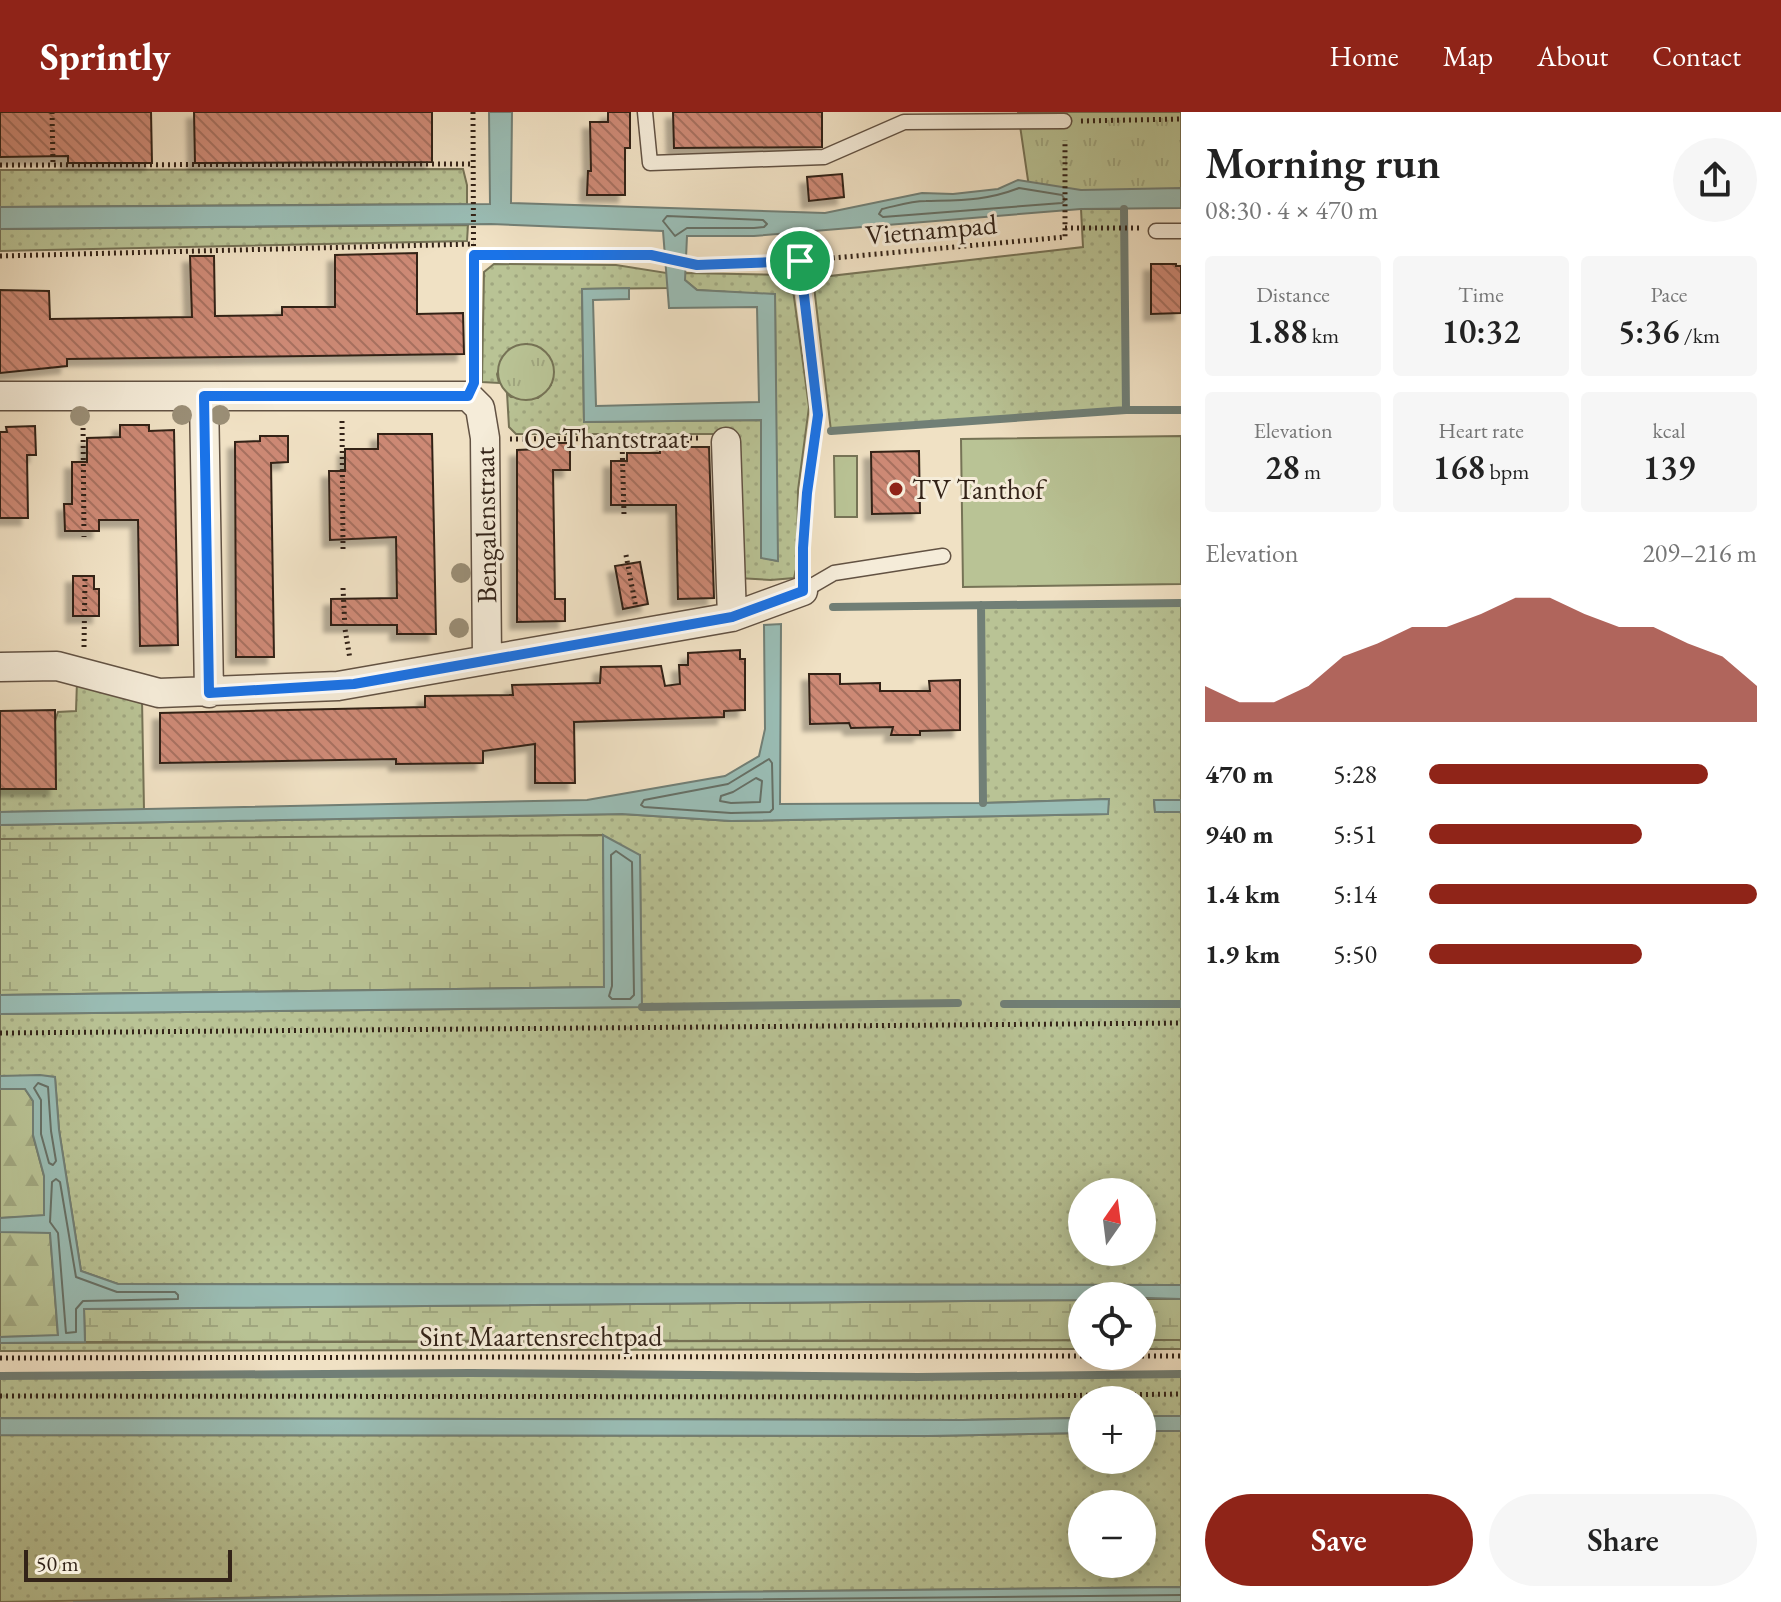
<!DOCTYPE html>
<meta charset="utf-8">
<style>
:root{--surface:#fff;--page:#f6f6f6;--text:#222;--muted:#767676;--accent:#8f2418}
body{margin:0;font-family:"EB Garamond",serif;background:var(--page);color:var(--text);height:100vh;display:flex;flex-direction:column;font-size:30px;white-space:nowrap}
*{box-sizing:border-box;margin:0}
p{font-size:26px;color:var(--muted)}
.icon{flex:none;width:44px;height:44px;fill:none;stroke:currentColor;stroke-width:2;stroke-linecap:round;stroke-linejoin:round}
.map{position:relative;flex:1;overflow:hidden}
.drawer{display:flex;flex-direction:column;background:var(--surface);width:600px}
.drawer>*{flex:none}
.needle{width:52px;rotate:14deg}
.controls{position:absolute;left:1068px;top:1066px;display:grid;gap:16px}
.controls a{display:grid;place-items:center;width:88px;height:88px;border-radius:50%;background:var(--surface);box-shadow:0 4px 20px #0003;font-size:40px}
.scale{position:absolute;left:24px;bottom:20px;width:208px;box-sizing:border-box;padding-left:8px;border:4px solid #332318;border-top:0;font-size:22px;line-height:28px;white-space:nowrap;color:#332318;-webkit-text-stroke:6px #f5ecd9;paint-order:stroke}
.pin{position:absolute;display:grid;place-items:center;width:68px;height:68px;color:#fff;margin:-34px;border:4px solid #fff;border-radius:50%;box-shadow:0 2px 8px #0007}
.round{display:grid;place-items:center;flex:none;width:84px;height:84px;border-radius:42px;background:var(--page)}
.overview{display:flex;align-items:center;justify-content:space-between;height:136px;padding:0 24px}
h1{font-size:44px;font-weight:600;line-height:60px}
.metrics{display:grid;grid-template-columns:repeat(3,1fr);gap:12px;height:136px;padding:8px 24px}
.metrics div{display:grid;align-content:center;border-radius:8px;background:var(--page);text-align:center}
.metrics b{font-size:34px;font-weight:600}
.metrics small{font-size:22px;font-weight:400}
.metrics p{font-size:22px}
.chart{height:224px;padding:16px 24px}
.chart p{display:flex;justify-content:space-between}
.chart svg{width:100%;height:144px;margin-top:8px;fill:var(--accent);opacity:.7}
.action{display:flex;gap:16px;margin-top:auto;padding:16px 24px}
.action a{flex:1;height:92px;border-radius:48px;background:var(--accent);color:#fff;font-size:32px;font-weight:600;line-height:92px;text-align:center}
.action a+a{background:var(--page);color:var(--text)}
ul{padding:0 24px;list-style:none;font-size:26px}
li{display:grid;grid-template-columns:128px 96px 1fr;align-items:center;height:60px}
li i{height:20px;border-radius:10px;background:var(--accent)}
header{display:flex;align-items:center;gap:48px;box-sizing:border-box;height:112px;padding:0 40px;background:var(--accent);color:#fff}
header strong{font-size:38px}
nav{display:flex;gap:44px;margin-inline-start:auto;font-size:28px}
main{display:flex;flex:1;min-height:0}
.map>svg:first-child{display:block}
.grass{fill:url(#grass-dots);stroke:#767356;stroke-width:2;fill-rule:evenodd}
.forest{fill:url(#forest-firs);stroke:#767356;stroke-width:2}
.wetland{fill:url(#wetland-marsh);stroke:#767356;stroke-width:2}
.park{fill:url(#park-tufts);stroke:#767356;stroke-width:2}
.pitch{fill:#b9c395;stroke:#767356;stroke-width:2}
.water{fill:#9abdb5;stroke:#717f76;stroke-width:2}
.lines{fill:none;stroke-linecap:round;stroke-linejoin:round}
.shore{stroke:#667066;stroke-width:2}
.stream{stroke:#717f76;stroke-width:8}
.building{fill:url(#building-back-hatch);stroke:#332318;stroke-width:2;filter:url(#shadow)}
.lane-casing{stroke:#625243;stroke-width:17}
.street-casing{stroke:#625243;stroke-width:31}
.path{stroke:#332318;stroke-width:5;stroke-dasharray:2 4;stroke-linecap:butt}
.lane{stroke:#f5ecd9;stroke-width:14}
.street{stroke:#f5ecd9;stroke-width:28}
.tree{fill:#9a8e76}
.route-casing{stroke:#fff;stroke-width:16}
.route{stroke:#1a73e8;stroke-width:10}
.poi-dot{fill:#8f2418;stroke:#f5ecd9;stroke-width:3}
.labels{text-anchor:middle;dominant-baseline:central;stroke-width:6;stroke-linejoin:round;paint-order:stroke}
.street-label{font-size:28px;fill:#332318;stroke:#f5ecd9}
.poi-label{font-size:28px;fill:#332318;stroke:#f5ecd9;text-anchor:start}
</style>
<header>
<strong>Sprintly</strong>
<nav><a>Home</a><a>Map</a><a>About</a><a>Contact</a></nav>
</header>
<main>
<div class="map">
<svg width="1181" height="1490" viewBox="0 0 1181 1490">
<defs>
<pattern id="grass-dots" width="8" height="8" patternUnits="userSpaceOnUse" patternTransform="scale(2)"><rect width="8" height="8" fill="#b9c395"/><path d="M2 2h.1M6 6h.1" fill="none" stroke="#a0a780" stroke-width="1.8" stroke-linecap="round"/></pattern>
<pattern id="forest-firs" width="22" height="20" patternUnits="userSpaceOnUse" patternTransform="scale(2)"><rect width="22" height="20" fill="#b9c395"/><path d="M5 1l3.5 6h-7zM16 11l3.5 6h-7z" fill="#a0a780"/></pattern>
<pattern id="wetland-marsh" width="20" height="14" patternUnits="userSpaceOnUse" patternTransform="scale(2)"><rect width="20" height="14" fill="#b9c395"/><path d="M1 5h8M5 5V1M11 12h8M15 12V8" fill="none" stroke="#a0a780"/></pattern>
<pattern id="park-tufts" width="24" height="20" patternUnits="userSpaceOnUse" patternTransform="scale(2)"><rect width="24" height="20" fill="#b9c395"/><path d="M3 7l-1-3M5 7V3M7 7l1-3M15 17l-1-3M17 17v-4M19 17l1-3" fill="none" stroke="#a0a780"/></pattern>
<pattern id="building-back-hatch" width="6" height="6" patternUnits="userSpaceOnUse" patternTransform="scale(2)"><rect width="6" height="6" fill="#cd8975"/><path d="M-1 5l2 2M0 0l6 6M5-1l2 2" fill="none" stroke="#a7705f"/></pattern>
<filter id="shadow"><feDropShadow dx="-7" dy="7" stdDeviation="2" flood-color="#0004"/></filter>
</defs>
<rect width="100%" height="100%" fill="#f0e1c4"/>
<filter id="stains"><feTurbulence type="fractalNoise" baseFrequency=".0025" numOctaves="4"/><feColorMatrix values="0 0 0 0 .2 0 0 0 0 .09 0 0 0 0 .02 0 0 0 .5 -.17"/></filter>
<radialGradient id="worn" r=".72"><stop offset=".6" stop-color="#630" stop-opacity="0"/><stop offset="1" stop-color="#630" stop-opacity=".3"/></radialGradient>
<path class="grass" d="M463,57L467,73V92L0,95V58Z
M1081,97H1124L1126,298L831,319L813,166L1083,135Z
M468,113L467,129L0,139V117Z
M494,152L616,153L667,161L669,176L582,177L584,310L762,308L761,445L777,449L775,183L697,178L685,168V161L791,163L809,295L798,378L797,453L794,466L771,468L738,466L725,322H516L509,315L507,281L511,285L538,286L551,273L527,232L509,237L497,262L499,271L482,270L484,160Z
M1181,491V688L1154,689L1155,700H1181V1173L118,1172L81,1159L59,1018L55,966L0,964V902L641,895L640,743L0,727V713L622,702L731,709L1107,702L1108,687L983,691L981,493ZM1082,1080H1142V1140H1082Z
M77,569L142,587L144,698L0,700V677H56L55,609L58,600L76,599Z
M1082,1228V1237L0,1239V1231Z
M1142,1228H1181V1237H1142Z
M470,1261L918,1265L1181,1262V1304H1142V1288H1082V1306L962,1308L0,1306V1264Z
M1142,1319H1181V1475L345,1484L0,1490V1323L928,1324L1082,1321V1348H1142ZM1082,1392H1142V1452H1082Z"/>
<path class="forest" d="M0,977H25L33,989V1023L44,1064V1104L0,1106Z
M0,1120H50L58,1224L0,1225Z"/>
<path class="wetland" d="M603,723L605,875L0,883V727Z
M1142,1187H1181V1228H1142Z
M1082,1188V1228L85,1230L84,1197Z"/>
<path class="park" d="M1018,0H1181V87L1030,82Z
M498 260a28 28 0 1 1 56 0a28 28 0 1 1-56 0Z"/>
<path class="pitch" d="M1181,324V472L963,475L961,327Z
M834,344H857V405H835Z"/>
<path class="water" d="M489,0H512L511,91L825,101L922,81L953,82L998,77L1018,68L1081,78L1181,76V96L1081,97L754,124H687L685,168L697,178L775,182L778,449L761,446V308L584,310L582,177L629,176V187L593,188L596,294L759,290L757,195L669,196L663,119L491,112L0,117V95L490,92Z
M781,512L780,692L983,691L1109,687L1108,702L731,709L622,702L0,713V700L587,688L725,664L759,644L765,617L764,513Z
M1154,688H1181V700H1155Z
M603,723L640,743L642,895L0,902V883L604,875Z
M40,963L55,965L59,1018L81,1159L118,1172L1181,1173V1187L1082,1184V1188L84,1197L85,1230L0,1231V1225L58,1223L50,1121L0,1120V1106L44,1103V1064L33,1023V989L25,977H0V964Z
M1142,1304H1181V1319H1142Z
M0,1306L962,1308L1082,1306V1321L928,1324L0,1323Z
M1181,1475V1490H73L345,1484Z"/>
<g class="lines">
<path class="shore" d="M1019,76L1062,83L1065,88L1062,91L883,105L879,102L882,97C896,94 911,89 926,89C960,88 986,89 1019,76Z
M667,104L763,108L767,112L764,115L754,116H687L675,124L663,109Z
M769,647L772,651L773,697L770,700L731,701L644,695L641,693L644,688L728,672Z
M756,666L762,669L760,690L731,691L720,689L721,684L733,680Z
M616,739L632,750L634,883L630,887H612L609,884L612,874L611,743Z
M38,971L48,975L51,1019L56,1049L53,1053L49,1051L41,1022V988L34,976Z
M56,1067L60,1070L76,1165L117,1180H175L178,1183V1187L83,1189L76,1197V1220L66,1221L58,1121L50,1110L52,1070Z
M502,1490L1181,1483"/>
<path class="stream" d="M1124,97L1126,298H1181
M831,319L1126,298
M981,493L983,691
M833,495L1181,491
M1004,892H1181
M642,895L958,891
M0,1264L470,1261L918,1265L1181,1262"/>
</g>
<path class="building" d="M0,0H151L152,51H68V44L0,45Z
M194,0H432V50L195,51Z
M608,0H630V36H625V83H587L588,59H591L590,10H608Z
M673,0H822V35L674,36Z
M842,62L844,85L809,89L807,65Z
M417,141V202L463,201L464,242L67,247V254L0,261V178L49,179L50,207L192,205L190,144H214L215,204L282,203V195H335V143Z
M1151,152H1176V154H1181V201L1151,202Z
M120,313H149V319L174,318L178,533L140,534L138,408H99V419H65L64,392H72V350H87V326L120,325Z
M35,314L36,343H27L28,406H0V320H7L6,315Z
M378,322H432L436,522H397V513H331V487L397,486L396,425L330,428L329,359H345V337H378Z
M260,324H288V350L271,351L274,545H236L235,330L260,329Z
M660,330H688V335H709L714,486L678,487L676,393H611V349H627V341H660Z
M541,331H570V358H553L555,487H565V509L517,510V338L542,337Z
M919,339L920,401L872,402L871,340Z
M640,450L648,492L623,497L615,454Z
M73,464H94V477H99V504H73Z
M740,538V547H745V598L724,599V605L574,610L575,671H535V632L483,639V651L396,652V647L160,651V601L425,595V584L513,583L512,573L600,571L601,555L661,554L665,574L680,572L679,553H688V541Z
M809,562H840V572L880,571V579H930L929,569L960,568V618L920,619V623H891L893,615L851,616L849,611L810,612Z
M55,598L56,677H0V599Z"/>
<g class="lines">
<g class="lane-casing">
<path id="lane" d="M645,0L650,51L824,45L904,10L1064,9
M1156,119H1181
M803,479L834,461L943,444"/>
</g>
<g class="street-casing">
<path id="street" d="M0,284H468L480,296L485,326L487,547
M204,284L209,581
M726,330L732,505
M0,555L57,554L159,581L338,574L732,505L803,479"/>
</g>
<path class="path" d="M52,0L53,53
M473,0L474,260
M1081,9L1181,7
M0,53L473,52
M1065,116H1139
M474,143H651L697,153L800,149L1065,125V28
M0,144L474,132
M800,149L818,303L807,381L803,454
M342,309L343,437
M83,310L84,425
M510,327L700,326
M622,328L624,403
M626,443L636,496
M343,476L345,517L350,547
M84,535L85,467
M0,921L1181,911
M1142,1244H1181
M0,1246L1082,1244
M0,1284L963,1285L1181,1282"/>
<use href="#lane" class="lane"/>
<use href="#street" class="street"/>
</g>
<g class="tree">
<circle cx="182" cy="303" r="10"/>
<circle cx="220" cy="303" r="10"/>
<circle cx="80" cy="304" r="10"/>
<circle cx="461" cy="461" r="10"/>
<circle cx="459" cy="516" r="10"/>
</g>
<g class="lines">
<g class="route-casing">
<path id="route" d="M474,143H651L697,153L800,149L818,303L807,381L803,436V479L732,505L354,572L209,581L204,284H468L474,271Z"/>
</g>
<use href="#route" class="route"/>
</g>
<circle class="poi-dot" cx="896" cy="377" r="8"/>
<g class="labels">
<g class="street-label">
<text transform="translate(931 117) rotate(-5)">Vietnampad</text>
<text x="606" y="326">Oe Thantstraat</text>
<text transform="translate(485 413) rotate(-91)">Bengalenstraat</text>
<text x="541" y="1224">Sint Maartensrechtpad</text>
</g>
<g class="poi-label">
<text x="912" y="377">TV Tanthof</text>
</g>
</g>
<rect width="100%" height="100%" filter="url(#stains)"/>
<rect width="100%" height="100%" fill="url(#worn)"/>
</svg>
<div class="controls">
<a><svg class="needle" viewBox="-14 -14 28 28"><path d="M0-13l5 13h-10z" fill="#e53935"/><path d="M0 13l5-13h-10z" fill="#767676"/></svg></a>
<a><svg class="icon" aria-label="locate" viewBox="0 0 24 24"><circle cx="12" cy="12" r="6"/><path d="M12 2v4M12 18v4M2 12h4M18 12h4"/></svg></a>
<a>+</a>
<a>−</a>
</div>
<div class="scale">50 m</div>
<div class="pin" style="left:800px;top:149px;background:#1e9e55"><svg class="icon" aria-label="arrive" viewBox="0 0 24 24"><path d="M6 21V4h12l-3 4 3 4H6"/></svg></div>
</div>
<section class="drawer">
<div class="overview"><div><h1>Morning run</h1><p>08:30 · 4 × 470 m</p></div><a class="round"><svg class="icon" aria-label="share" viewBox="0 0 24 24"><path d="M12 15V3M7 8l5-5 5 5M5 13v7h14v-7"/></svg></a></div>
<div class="metrics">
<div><p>Distance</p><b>1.88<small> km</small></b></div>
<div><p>Time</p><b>10:32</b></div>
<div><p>Pace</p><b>5:36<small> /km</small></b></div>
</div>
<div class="metrics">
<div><p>Elevation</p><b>28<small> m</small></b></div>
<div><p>Heart rate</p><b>168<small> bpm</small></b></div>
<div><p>kcal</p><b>139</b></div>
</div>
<div class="chart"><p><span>Elevation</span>209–216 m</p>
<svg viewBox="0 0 160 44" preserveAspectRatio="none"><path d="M0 44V33L10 38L20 38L30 33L40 24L50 20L60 15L70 15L80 11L90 6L100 6L110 11L120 15L130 15L140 20L150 24L160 33V44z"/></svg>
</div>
<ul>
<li><b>470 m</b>5:28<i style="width:85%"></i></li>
<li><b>940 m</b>5:51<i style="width:65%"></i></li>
<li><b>1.4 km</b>5:14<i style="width:100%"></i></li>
<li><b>1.9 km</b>5:50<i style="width:65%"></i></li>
</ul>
<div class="action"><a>Save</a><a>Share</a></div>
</section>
</main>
